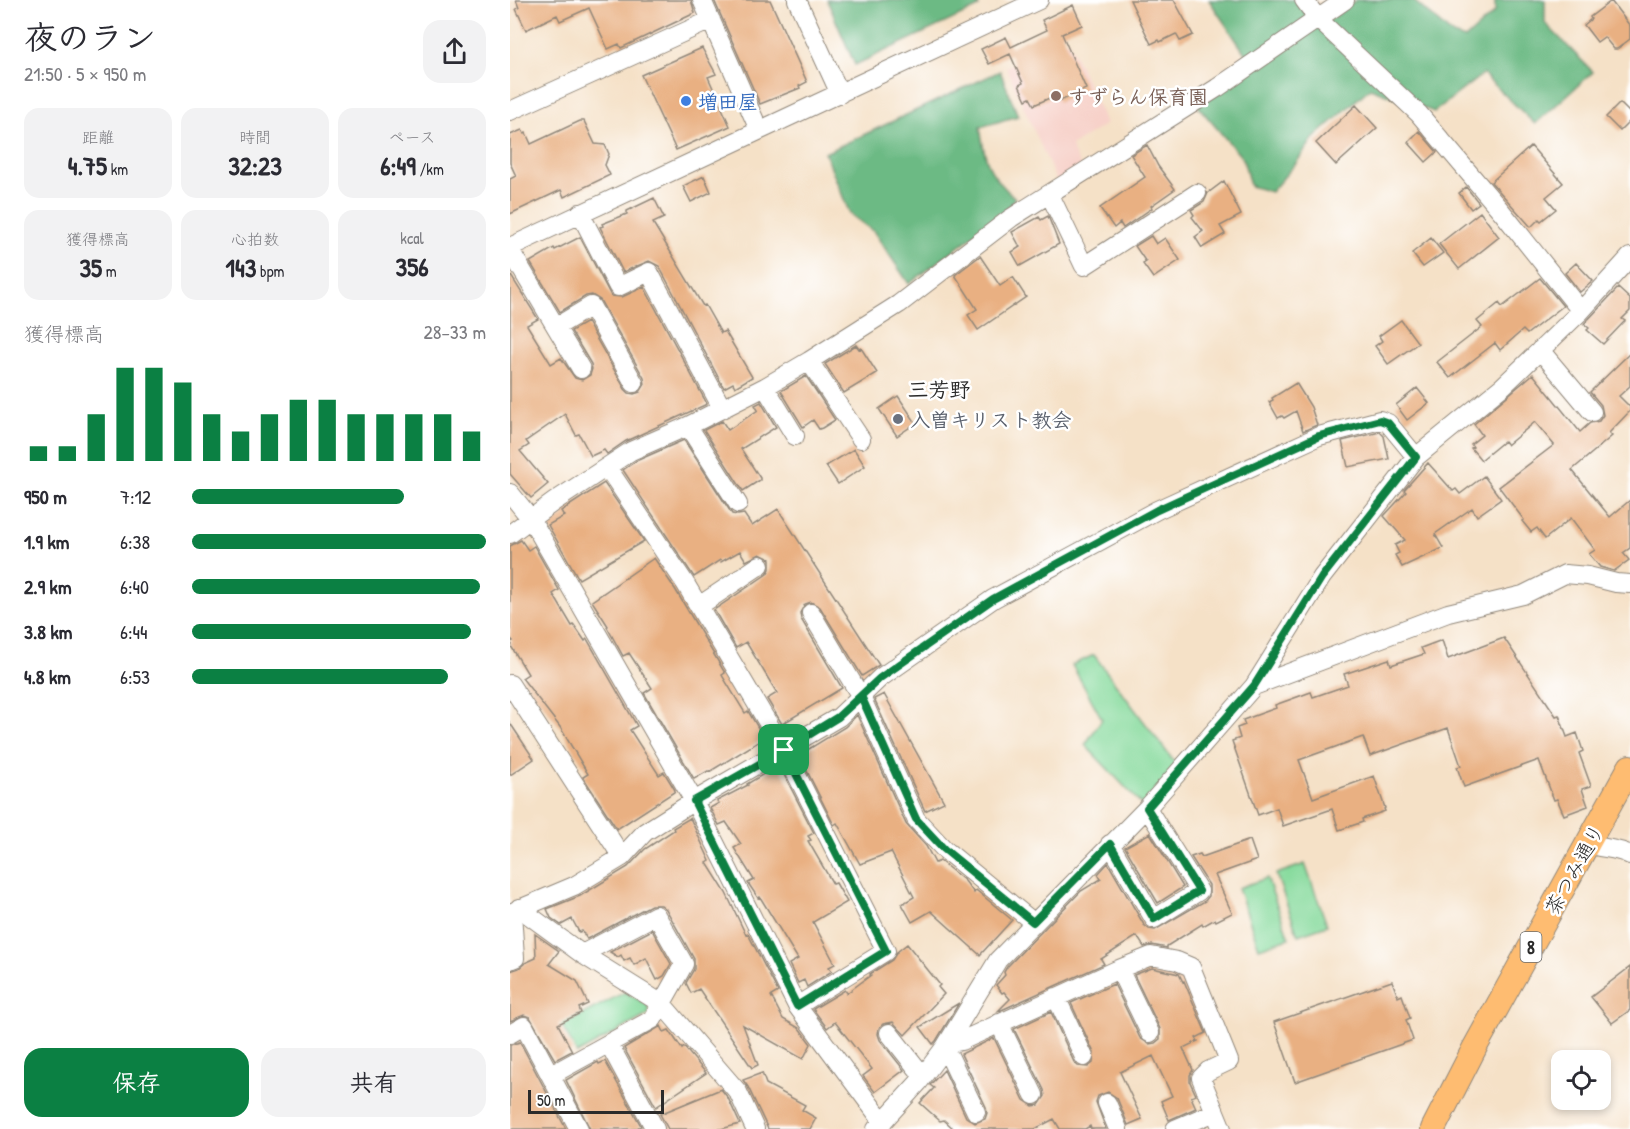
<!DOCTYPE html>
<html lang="ja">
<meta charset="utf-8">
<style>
:root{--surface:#fff;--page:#f2f2f3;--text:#2b2b33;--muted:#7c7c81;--accent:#0b8043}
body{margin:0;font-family:"Patrick Hand","Klee One",sans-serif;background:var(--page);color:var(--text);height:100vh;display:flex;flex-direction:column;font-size:22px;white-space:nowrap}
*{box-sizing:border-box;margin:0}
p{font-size:20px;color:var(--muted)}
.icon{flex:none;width:33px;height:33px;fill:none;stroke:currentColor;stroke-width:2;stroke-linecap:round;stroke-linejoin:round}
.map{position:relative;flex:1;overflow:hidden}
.details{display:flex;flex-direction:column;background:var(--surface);width:510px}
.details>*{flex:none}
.buttons{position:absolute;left:1041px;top:1050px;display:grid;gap:12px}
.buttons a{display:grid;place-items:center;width:60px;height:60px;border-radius:12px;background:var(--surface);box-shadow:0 3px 9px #0003;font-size:30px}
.scale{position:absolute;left:18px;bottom:15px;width:136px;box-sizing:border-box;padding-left:6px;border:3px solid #2b2b2b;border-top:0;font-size:16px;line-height:21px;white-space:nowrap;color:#2b2b2b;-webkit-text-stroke:4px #fff;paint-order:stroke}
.pin{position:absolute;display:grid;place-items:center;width:51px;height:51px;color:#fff;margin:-26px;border-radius:12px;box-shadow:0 3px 9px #0006}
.round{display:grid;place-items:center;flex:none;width:63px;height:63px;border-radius:18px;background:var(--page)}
.head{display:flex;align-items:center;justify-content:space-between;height:102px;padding:0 24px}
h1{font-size:33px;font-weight:800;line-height:45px}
.metrics{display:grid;grid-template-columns:repeat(3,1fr);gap:9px;height:102px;padding:6px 24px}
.metrics div{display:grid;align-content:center;border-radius:15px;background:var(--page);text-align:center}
.metrics b{font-size:26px;font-weight:800}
.metrics small{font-size:16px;font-weight:400}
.metrics p{font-size:16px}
.chart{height:168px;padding:12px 24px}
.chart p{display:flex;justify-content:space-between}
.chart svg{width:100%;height:108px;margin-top:6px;stroke:var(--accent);stroke-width:6}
.action{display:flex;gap:12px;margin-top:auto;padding:12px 24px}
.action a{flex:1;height:69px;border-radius:18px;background:var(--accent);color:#fff;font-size:24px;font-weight:800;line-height:69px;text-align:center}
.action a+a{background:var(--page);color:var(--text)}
ul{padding:0 24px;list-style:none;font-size:20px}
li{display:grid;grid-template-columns:96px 72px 1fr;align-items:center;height:45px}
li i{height:15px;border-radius:8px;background:var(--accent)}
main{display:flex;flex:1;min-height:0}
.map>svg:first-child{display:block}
.built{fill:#f7d1c9}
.green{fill:#86da9c;stroke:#588264;stroke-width:1.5}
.forest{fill:#6cba84;stroke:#4c7258;stroke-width:1.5}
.building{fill:#e9b082}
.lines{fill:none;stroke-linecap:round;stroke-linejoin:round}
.minor-casing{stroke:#908679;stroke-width:20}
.major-casing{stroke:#908679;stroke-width:26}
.minor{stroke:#fff;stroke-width:18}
.major{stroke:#febc71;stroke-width:24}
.route-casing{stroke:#fff;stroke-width:12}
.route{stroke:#0b8043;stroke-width:8}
.education-dot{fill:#8d6e63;stroke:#fff;stroke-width:2}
.shop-dot{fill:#3f7fe0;stroke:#fff;stroke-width:2}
.worship-dot{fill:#6b7280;stroke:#fff;stroke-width:2}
.labels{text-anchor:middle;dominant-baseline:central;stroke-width:5;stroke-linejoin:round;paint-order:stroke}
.shield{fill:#fff;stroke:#6b6b6b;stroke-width:1.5}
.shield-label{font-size:18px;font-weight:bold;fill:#2b2b2b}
.education-label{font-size:20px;font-weight:bold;fill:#785e54;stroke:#fff;text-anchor:start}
.shop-label{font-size:20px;font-weight:bold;fill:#366cbe;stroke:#fff;text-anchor:start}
.worship-label{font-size:20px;font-weight:bold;fill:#5b616d;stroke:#fff;text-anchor:start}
.street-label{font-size:20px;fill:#2b2b2b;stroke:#fff}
.neighbourhood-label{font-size:21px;font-weight:bold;fill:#2b2b2b;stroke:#fff}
</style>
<main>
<section class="details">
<div class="head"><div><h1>夜のラン</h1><p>21:50 · 5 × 950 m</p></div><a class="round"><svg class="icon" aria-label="share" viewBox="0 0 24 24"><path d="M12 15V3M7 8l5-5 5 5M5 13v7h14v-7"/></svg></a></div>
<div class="metrics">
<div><p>距離</p><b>4.75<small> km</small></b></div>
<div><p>時間</p><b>32:23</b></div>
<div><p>ペース</p><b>6:49<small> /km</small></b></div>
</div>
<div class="metrics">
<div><p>獲得標高</p><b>35<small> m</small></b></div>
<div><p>心拍数</p><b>143<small> bpm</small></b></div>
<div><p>kcal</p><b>356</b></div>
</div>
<div class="chart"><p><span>獲得標高</span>28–33 m</p>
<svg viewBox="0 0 160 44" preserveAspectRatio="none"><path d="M5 44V38M15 44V38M25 44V25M35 44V6M45 44V6M55 44V12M65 44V25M75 44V32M85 44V25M95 44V19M105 44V19M115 44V25M125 44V25M135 44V25M145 44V25M155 44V32"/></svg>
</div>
<ul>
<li><b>950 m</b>7:12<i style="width:72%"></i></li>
<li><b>1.9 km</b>6:38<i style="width:100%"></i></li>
<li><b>2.9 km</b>6:40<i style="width:98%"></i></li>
<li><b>3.8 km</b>6:44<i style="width:95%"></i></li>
<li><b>4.8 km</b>6:53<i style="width:87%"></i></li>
</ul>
<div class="action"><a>保存</a><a>共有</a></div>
</section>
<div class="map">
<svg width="1120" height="1129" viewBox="0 0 1120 1129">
<rect width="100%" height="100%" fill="#fff"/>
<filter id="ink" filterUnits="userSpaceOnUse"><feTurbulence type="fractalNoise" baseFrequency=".0167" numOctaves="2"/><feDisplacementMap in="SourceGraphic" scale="12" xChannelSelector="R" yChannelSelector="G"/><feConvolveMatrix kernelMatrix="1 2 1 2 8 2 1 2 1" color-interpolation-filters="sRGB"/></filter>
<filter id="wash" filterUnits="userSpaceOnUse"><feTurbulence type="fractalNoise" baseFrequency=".008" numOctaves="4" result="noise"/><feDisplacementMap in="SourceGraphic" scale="24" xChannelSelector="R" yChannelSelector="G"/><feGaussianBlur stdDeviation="1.35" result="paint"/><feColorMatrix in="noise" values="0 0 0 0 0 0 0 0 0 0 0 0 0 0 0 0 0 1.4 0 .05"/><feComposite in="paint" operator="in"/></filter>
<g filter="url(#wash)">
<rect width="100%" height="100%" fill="#f5e1c7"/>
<path class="built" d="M558,40L596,124L561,146L571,167L547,182L496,67Z"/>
<path class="green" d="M584,655L668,767L632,805L575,745L592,719L562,665Z
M795,864L817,925L788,935L766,874Z
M757,878L779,938L749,948L728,888Z
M115,992L138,1005L139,1014L67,1054L52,1025Z"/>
<path class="forest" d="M317,0H466L469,7L345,65Z
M699,0H787L808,29L846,0H903L943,35L955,39L985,12V0H1035V23L1083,72L1025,124L973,74L924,112L860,88L803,139L786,163L761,192L740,186L733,159L687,105L745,68Z
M490,71L508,116L470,127C476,164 477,172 505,198L497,210L399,284L364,232L340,214L315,153Z"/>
<g id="blocks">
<path class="building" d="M6,0H181L185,13L111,48L109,44L98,49L79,8L50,21L47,15L16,30L6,9L9,8Z
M204,0H260L297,82L289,86L290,88L250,104Z
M620,0H664L683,35L670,41L666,34L650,42L649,40L641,44Z
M1101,1L1120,26V39L1107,49H1104L1094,37L1087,42L1074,25L1081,19L1080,17Z
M563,5L572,25L552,34L576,89L548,102L546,95L524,105L520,98L516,100L509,85L513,83L500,54L479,64L471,49L496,37L501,47L537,30L532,20Z
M192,48L206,74L198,77L220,126L166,150L131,75Z
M1110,103L1120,113V121L1110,131L1096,117Z
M846,105L867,128L826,165L806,143Z
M70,121H74L85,144L95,145L99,154L95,165L100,175L54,197L51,190L0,214V179L6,176L0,163V135L12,130L14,134L16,133L21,144Z
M909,131L927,152L916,162L898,142Z
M637,145L648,166L665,189L641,206L642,208L613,228L610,223L604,228L590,208L635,177L621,155Z
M1021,146L1053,183L1036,197L1046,209L1031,221L1029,219L1021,227L981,182Z
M194,176L201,192L181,202L173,186Z
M714,181L731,215L710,226L715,234L692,248L685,237L693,231L682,217L684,215L681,210L694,202L698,193Z
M956,187L969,203L961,209L949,193Z
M144,198L154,218L143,223L193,306L195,305L211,333L215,331L242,377L225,387L223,383L214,388L149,266L139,261L113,272L90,227L93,226L92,224L117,214V211Z
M970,212L989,237L949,269L929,244Z
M538,216L549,244L510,266L502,252L510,247L502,232L529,217L531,220Z
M641,236L646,244L655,238L670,260L643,278L633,264L636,262L625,246Z
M70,237L101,296L112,297L134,287L197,404L116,441L97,454L94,450L81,456L69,434L66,435L55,414L16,441L19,445L10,451L38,484L21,498L0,474V274L28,319L17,325L41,364L51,358L65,378L72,380L80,375L82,369L81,364L61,331L77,322L115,389L119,393L124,394L130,392L135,384L134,378L90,300L82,295L76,296L50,312L20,262L44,248L45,250Z
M921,238L933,253L913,267L902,253Z
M470,256L490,286L503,277L516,297L468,330L458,315L467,309L445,275Z
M1066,263L1083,281L1070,292L1055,273Z
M1030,278L1053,306L1017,334L1013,330L990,350L985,343L940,378L927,362L972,327L967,321L989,303L992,307Z
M1108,288L1120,299V311L1112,319L1115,321L1093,344L1077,330L1079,328L1074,324Z
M891,320L908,343L878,364L865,346L872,341L869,336Z
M346,345L349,349L351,348L367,373L334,393L315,364Z
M1120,353V386L1109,396L1120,407V411L1099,433L1102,436L1062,470L1100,517L1120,500V548L1113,553L1119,560L1104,571L1090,567L1079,554L1085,550L1061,518L1035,539L1027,528L1021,532L1012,521L1014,520L989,487L1044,445L1025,422L997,445L994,441L971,460L961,448L963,447L961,444L972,435L964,424L1023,374L1070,432L1080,423L1089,421L1093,415L1091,405L1080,392Z
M296,376L325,420L312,428L309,429L303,420L293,427L271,391Z
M786,383L801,407L807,425L793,431L786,411L774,418L772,416L768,418L759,402L763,400L762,398Z
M907,388L919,403L897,420L886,405Z
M388,396L406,423L387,436L369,409Z
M251,402L266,427L231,449L250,478V480L233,491L194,430L212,421L218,430L248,410L245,405Z
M870,432L874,436L879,459L838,467L832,441Z
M174,440L222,514L228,515L234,514L242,526L268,509L369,665L352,676L310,607L301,602L295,604L290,613L291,619L332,688L272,724L257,699L267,693L236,642L226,648L204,610L257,574L260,569V559L250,554L236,561L230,551L211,562L210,560L184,577L113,470L126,461Z
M344,449L355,466L328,484L316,466Z
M918,463L943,491L946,489L950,494L974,476L991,499L967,516L962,508L925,534L933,548L892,567L885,555L889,553L885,545L895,540L874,516L896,492L894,490Z
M94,483L134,541L69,579L38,525L54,516L51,511Z
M11,540L18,550L24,546L49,590L43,594L62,626L64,625L75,641L77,639L127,726L120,730L149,775L154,772L165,790L164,792L107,829L73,777L78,774L50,727L12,678L18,674L1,646L2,645L0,642L3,641L0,638V546Z
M144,558L165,589L215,673L212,675L213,677L235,713L238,711L253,736V739L199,772L198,771L184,779L134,693L142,688L119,653L113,656L97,627L98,626L82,601Z
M994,638L1046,716L1049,715L1057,737L1067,733L1073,751L1069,753L1081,786L1072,789L1078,806L1054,815L1047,799L1044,800L1029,760L954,787L947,767L951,766L938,728L860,756L853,737L789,760L803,798L864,776L875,808L874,809L875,811L852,819L853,822L829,830L822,809L773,826L767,808L748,815L722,741L730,738L727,728L735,725L733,720L766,708L765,705L801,692L803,697L838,685L834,674L879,659L881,665L914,654L911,648L932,640L938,659Z
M374,694L434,802L415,811L364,699Z
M347,715L396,824L416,846L425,863L430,861L455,881L464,893L466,890L502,920L470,955L421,911L402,922L392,904L404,897L381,852L350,864L327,823L324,825L289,755L335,727Z
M0,723L24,759L0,775Z
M269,765L304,833L298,836L301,840L298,841L323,884L326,883L337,902L303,922L325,964L319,967L322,971L297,987L294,980L288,983L279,964L288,959L250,897L248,898L238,883L244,880L224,848L231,844L216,822L209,825L200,808L209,803L207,801L238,785L237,784Z
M180,818L200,861L197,863L216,893L236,935L238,934L268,992L261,996L273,1019L289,1028L301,1044L293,1059L233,1025L248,1065L242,1068L189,989L181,993L176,983L184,969V959L156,909L151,905H141L77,939L72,931L69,932L62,919L51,925L41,918L37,909L70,896L118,867L135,849L164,830L163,828Z
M640,833L673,887L648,903L615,847Z
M740,840L747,860L705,875L722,913L706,921L705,919L693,926L692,924L657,946V948L642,945L634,947L627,936L591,959L594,964L487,1012L500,999L494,992L492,993L486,985L495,975L494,972L497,967L571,891L591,879L588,874L598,863L634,925L639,929L645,930L695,901L699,896V885L681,857L690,854L692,857Z
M142,930L161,964L154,976L147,980L136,958L124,965L120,958L114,961L111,955L108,957L100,952Z
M25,934L49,951L39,964L67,981L78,1004L69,1008L71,1013L48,1024L62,1051L45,1060L20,1017L14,1015L0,1021V971L9,968L15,963L26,958Z
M397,944L430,985L428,987L434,994L395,1035L383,1022L373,1024L369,1028L368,1034L370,1040L394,1070L365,1092L353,1076L362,1069L325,1022L317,1028L303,1009L335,990L337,993L361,975L360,974L382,960L387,952Z
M1120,967V1010L1102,1023L1081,997Z
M642,968L669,974L673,982L674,981L696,1033L686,1038L688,1041L673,1048L683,1070L680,1075V1082L686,1095L681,1097L686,1108L659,1120L651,1101L662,1096L643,1056L610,1072L632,1119L618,1125L607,1098L598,1092L588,1096L586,1102L596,1129H581L580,1126L575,1129H550L544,1119L525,1129H444L434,1120L430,1121L410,1103L424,1088L420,1085L434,1070L456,1117L465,1123L475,1119L477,1113L476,1107L451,1054L484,1038L514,1100L523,1106L529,1105L535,1096L534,1090L504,1029L541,1012L564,1062L568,1066L578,1067L583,1063L584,1053L561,1003L604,984L630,1038L639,1044L645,1043L650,1039V1029L624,975Z
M882,981L888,997L892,995L900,1018L896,1020L903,1040L785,1082L764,1022Z
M449,1003L426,1041L423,1044L410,1027Z
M151,1026L154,1032L159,1030L172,1049L174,1047L196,1073L146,1107L114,1048Z
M10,1042L56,1129H0V1045Z
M95,1061L131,1126L125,1129H80L56,1080L88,1062L89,1064Z
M252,1073L256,1084L295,1105L292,1110L306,1118L300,1129H258L238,1087L233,1080Z
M211,1089L218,1098L230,1124L211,1129H158L150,1114Z"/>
</g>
</g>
<g filter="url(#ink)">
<use href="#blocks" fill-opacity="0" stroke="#908679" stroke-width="1.5"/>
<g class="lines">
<g class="minor-casing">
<path id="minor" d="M192,0L249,130
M287,0L330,94
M794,0L808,19L909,114L992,212L1071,311
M0,111L201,20
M540,195L574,266L687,193
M70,213L108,287L139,272L212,408
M0,247L529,0
M0,250L71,369
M46,327L81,306L124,383
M1030,350L1082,412
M299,361L351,439
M255,387L285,436
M178,426L228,504
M97,467L175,583L274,750L376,951L287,1006
M0,493L21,519L184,801L287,1006L373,1122
M0,534L45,501L121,451L178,426L255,387L299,361L389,304L501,218L707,88L835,0
M189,606L250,565
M301,613L351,697L406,819L434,849L523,922
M0,684L112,857
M744,686L938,613L1013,595L1055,574L1078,576L1106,583L1120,584
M600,844L644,919L689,891L637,808
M1078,844C1092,849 1108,848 1120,855
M9,908L72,954L152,1004L228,1092L245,1129
M0,913L64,886L112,857L135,832L184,801L329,717L370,678L483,599L647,510L809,436L870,420L878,423L906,457
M0,960L5,958L2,912
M609,969L640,1033
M546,997L574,1057
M489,1023L524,1095
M379,1033L413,1076
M0,1034L14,1026L69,1129
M99,1044L145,1129
M437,1044L451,1041L609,969L641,956L667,961L681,967L719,1061L698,1071L691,1078L712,1129
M435,1047L466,1112
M41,1075L143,1019L174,964L146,915L72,954
M597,1103L608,1129
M366,1129L408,1083L435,1047L488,960L637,808L744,686L812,577L906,457L993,386L1071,311L1120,257
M665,1129L705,1112"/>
</g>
<g class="major-casing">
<path id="major" d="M923,1129L965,1047L1120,767"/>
</g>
<use href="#minor" class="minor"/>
<use href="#major" class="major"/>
</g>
</g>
<g class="lines" filter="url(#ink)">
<g class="route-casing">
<path id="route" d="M274,750L184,801L287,1006L376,951L274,750L328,717L351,696L406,819L434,849L523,922L600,844L644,919L689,891L637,808L744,686L812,577L906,457L878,423L870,420L809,436L647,510L483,599L370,678L328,717L274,750"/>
</g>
<use href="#route" class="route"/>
</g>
<circle class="education-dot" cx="546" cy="96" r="6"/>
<circle class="shop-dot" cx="176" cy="101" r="6"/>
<circle class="worship-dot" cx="388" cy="419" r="6"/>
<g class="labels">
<rect class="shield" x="1010.5" y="932" width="21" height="30" rx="4.5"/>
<g class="shield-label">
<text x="1021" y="947">8</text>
</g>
<g class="education-label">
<text x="558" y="96">すずらん保育園</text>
</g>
<g class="shop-label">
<text x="188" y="101">増田屋</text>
</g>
<g class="worship-label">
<text x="400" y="419">入曽キリスト教会</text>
</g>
<g class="street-label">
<text transform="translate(1064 869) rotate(-61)">茶つみ通り</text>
</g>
<g class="neighbourhood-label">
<text x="429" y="389">三芳野</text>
</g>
</g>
</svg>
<div class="buttons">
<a><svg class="icon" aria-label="locate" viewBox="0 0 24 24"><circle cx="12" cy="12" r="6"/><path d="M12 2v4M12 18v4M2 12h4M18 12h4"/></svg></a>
</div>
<div class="scale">50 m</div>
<div class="pin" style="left:274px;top:750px;background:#1e9e55"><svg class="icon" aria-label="arrive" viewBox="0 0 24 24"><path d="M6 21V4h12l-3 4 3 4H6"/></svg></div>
</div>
</main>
